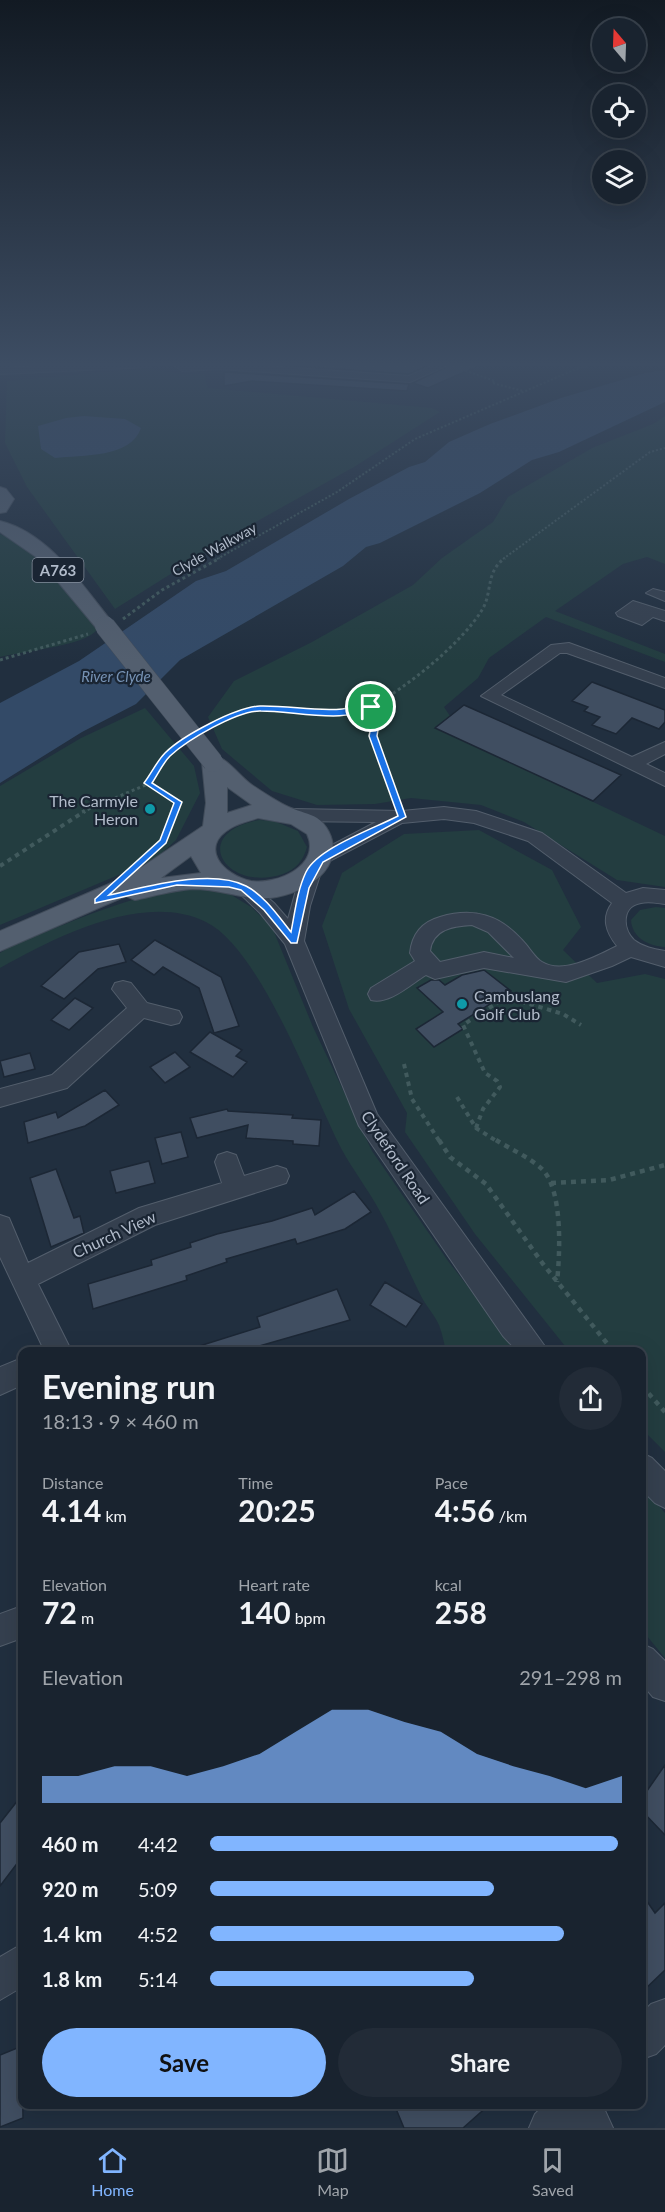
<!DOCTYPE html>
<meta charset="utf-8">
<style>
:root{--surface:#19232f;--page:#222b37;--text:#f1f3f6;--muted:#9fa4aa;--line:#37404b;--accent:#81b5ff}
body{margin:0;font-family:Lato,sans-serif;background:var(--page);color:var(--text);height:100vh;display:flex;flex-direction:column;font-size:22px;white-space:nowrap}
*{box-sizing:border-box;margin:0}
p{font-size:20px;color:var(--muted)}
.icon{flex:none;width:33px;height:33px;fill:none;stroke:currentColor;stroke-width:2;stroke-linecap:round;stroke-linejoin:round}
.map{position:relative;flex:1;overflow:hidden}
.panel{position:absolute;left:18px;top:1347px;width:628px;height:762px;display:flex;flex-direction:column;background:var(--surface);border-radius:12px;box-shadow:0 6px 24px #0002,0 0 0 2px var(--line)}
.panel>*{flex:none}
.needle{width:39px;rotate:341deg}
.tools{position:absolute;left:592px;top:18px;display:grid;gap:12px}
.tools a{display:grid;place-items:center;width:54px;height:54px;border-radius:50%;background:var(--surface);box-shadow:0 6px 24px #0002,0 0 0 2px var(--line);font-size:30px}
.pin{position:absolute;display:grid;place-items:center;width:51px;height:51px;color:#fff;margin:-26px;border:3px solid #fff;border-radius:50%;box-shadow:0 2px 6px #0007}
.round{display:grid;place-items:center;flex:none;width:63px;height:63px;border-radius:32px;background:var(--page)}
.headline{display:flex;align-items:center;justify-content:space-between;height:102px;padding:0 24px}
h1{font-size:33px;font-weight:700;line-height:45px}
.figures{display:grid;grid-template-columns:repeat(3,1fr);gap:9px;height:102px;padding:6px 24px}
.figures div{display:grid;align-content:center}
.figures b{font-size:30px;font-weight:700}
.figures small{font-size:16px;font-weight:400}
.figures p{font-size:16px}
.chart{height:168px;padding:12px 24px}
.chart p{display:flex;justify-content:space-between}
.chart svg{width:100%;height:108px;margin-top:6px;fill:var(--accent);opacity:.7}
.action{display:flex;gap:12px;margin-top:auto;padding:12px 24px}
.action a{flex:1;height:69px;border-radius:36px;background:var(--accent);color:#111;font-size:24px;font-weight:700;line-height:69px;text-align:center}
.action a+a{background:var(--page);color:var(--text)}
ul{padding:0 24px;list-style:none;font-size:20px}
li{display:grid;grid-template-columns:96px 72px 1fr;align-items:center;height:45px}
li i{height:15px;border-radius:8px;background:var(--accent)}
.tabs{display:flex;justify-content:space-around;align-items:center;height:84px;border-top:2px solid var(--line);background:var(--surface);font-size:16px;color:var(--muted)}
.tabs a{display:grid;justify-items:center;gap:3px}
.tabs .current{color:var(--accent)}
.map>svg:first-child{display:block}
.green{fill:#233d40}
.water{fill:#334a67}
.building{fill:#404e61;stroke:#1c2735;stroke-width:1.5}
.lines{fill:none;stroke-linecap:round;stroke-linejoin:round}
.minor-casing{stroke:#535e6c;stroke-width:2}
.major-casing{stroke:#414c5a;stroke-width:2}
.path-far3{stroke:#415a5d;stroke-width:2;stroke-dasharray:2 2;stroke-linecap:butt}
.path-far2{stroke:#415a5d;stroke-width:3;stroke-dasharray:3 3;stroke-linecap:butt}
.path-far1{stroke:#415a5d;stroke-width:4;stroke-dasharray:4.5 4.5;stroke-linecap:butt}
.path{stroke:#415a5d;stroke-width:4.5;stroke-dasharray:5 5;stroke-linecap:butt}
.minor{fill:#35404f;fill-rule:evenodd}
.major{fill:#535f6f;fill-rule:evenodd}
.major-bridge-casing{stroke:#414c5a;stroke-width:21;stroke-linecap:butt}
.major-bridge{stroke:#535f6f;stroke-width:20}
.route{fill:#1a73e8;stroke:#fff;stroke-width:1.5;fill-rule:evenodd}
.culture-dot{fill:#0f9aa8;stroke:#1a2533;stroke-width:2}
.labels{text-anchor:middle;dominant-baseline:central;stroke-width:4.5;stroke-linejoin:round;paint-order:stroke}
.far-street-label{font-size:14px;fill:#b1bbca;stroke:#1a2533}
.shield{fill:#1a2533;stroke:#848e9d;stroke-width:1.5}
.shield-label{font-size:15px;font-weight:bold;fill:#b1bbca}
.far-water-label{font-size:15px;font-style:italic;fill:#7692b4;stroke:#1a2533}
.poi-label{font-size:16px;fill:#b1bbca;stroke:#1a2533;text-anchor:end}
.street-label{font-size:16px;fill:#b1bbca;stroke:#1a2533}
</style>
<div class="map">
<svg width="665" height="2128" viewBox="0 0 665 2128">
<rect width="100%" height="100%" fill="#212f3f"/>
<path class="green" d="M151,368L172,373L204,374L208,388L432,408L440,412L354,467L236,533L115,609L27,487L5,443L7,381Z
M665,416V564L647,557L623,564L555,611L665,654V662L546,617L489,658L478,678L444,707L450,716L435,727L665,836V887L617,880L524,822L481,805L411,798L375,804L317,805L272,791L222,749L208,717L234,681L312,642L413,585L442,558L493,522L508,497L592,448L653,424Z
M0,534C45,553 71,590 97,630C84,646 23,651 0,657Z
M145,708L194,766L200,793L176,840L154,860L0,925V786L81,738Z
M259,820L274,821L298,831L307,847C303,861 296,869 283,874C227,893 187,834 259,820Z
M479,830L552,870L581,927L563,950L597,983L645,974L665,979V1452L642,1429V1352L569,1351L475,1234L405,1132L407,1113L349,1009L322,926L342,873L404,834Z
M196,885L225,891L251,907L272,927L313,1027L372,1151L448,1261L518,1351H446C444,1343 442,1333 439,1325C434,1314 425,1305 420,1294C406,1266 394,1236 378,1208C367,1188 353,1170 342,1150C313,1094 261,949 206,922C143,891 54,938 0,968V953L13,945C73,921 132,895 196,885Z
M656,907L665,908V947C649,946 632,938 631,920L640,910Z
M642,1487L665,1513V1658L642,1630Z"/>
<path class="water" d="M665,370V402L559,452L532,460L480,493L380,543L366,547L343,566L180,660L136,704L82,732L0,783V703L79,661L196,581L226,571L349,499L409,467L425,462L449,442L490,424L561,398L645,373Z
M84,416L125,419L141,428C131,458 82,455 55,458L41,449L38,426L66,418Z"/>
<path class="building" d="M268,364H431L409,374Z
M452,364H483L428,388L413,383Z
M224,372L409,384L407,391L252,381L224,386Z
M592,682L665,710V722L659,729L632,718L616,734L592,725L600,717L584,711L588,707L572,701Z
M464,705L621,775L593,801L435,728Z
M155,940L221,977L239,1026L214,1033L199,988L163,967L154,975L131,960Z
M119,944L126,962L98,969L64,999L41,986L79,952Z
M484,970L511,991L458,1024L463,1029L434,1047L416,1029L443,1012L417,988L431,980H439L445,985L462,975Z
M75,998L93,1008L69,1030L51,1020Z
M210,1032L242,1050L236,1056L247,1062L233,1077L190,1052Z
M175,1052L190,1067L165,1083L150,1067Z
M30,1053L35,1069L4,1077L0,1061Z
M105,1090L119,1105L85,1126L28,1143L24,1122L56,1112L58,1118Z
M227,1109L228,1111L293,1115L292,1118L321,1120L319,1146L293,1144V1141L246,1138L248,1125L197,1138L190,1118Z
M181,1132L188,1157L162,1164L155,1138Z
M149,1161L155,1183L116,1193L110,1171Z
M56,1169L74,1218L80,1216L84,1233L51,1247L30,1178Z
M354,1191L371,1212L345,1229L297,1244L295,1239L226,1259L227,1262L186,1276L187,1280L93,1309L88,1284L152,1265L151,1260L191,1247L190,1243L217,1234L272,1221L312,1208L315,1215Z
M385,1282L422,1304L406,1327L370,1305Z
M337,1289L350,1320L238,1352H194L193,1348L260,1327L257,1317Z
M665,1765V1835L642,1811V1798Z
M22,1795V1857L0,1886V1823Z
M642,1894L655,1913L665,1903V1970L642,1992Z
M22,2046L23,2118L0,2127V2055Z
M394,2104H490L463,2128H404Z"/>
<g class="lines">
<g class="minor-casing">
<path id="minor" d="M82,364H154L149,367L0,374V368Z
M172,364H237L409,376L436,364H450L410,382L220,369L182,371Z
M653,589L665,592V601L646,593Z
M633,601L665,611V621L653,617L642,625L618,616L616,613Z
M569,643L665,678V688L567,653H560L501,695L632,757L665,742V754L646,764L665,773V786L481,696L551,645Z
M444,807L476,811L542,833L626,893L643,888L665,890V904C657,903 649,901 641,903C622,906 622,928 634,940C643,947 654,949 665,951V967L631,957L612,966L566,982L484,968L435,979L426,975C411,984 389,1005 371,1000L368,994L371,988L415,961L410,953C412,934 422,922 440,917C474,907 500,915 523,941C529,947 535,958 542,962C563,975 597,956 617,946C606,932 601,918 612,903L528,841L474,823L444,819L402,823L320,866L313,865L310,860L313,855L376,822L293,821L284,815L293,809L402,811ZM472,925L488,932L514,958L484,952L440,962L430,951C433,929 453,926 472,925Z
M311,865L318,867L321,872L310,906L304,941L377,1114L549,1352H518L503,1336L359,1126L285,944L260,913L234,888L237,883H251L274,903L288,919L301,872L304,867Z
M123,981L131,983L147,1003L179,1011L182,1017L179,1023L171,1025L144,1018L67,1088L0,1107V1089L52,1075L127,1008L112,989L115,983Z
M227,1152L236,1155L244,1176L277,1166L286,1169L289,1176L286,1183L155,1225L38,1284L72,1352H45L0,1257V1215L9,1218L28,1263L139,1208L222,1183L215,1162L218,1155Z
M22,1358V1385L0,1395V1367Z
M642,1453L652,1458L665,1471V1508L655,1503L642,1490Z
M22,1606V1638L0,1646V1614Z
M642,1644L653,1649L665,1661V1701L653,1697L642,1684Z
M22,1944V1987L0,2000V1957Z
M665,1999V2045L656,2054L642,2059V2013L651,2004Z
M545,2104H602L613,2128H529L535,2114Z"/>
</g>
<g class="major-casing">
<path id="major" d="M0,487L6,489L14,499L6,512L0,513Z
M0,521C49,533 82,585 112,622L115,626L112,630H98L39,559L0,532Z
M213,755C229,759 239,776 252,785C264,793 279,803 291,808C300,812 309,813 317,818C327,825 333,837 333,849C332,884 281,902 252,898C232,895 214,889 193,889C174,890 154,896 135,900L126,896L0,951V931L116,881L142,867L203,826L206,803L202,762L205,757ZM227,787L252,805L227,813ZM258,818L291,824L307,834C322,866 276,885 251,881C223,875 198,847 231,828C239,823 249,821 258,818ZM191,856L201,873L161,878Z"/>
</g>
<path class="path-far3" d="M458,368L495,381L492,383L523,391
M217,559L337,492L415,439L576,369L595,364
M503,559L650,452L665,448"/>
<path class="path-far2" d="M123,619L162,590L220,558
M0,660L88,634
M387,697L376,718L373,736L396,803
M209,727C256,694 305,720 355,710C361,709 368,709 373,706C408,686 461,644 482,610C493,592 485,572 505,558
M148,784L178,802L174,812
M82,812L148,784L168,754L178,747"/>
<path class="path-far1" d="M163,841L175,811
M0,866L85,811
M404,1064L412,1099L440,1142
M457,1097L476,1128L498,1142
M476,1128L483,1109L500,1087L497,1081L485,1073L463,1025L506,997L563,1014L581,1025"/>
<path class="path" d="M439,1140L450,1157L486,1184L543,1264L614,1352
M496,1140C510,1149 531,1158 543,1170C563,1192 560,1254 557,1282
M551,1183L609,1180L665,1165
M642,1386L665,1412"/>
<use href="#minor" class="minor"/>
<use href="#major" class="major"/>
<g class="major-bridge-casing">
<path id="major-bridge" d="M105,626L213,762"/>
</g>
<use href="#major-bridge" class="major-bridge"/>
</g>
<linearGradient id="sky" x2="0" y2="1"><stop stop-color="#121a23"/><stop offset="0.55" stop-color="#3d4d63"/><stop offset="1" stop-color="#3d4d63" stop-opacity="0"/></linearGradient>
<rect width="665" height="662" fill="url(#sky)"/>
<path class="route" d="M385,693L391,694L380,718L377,736L406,817L323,862L309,888L297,943H291L264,910L241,890L229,887L177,885L95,903V899L160,840L174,803L144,783C151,774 157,761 165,753C182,736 236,707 260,706C305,705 346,721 385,693ZM380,704L373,718L369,736L398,816C373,829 318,848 306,872C297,891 295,912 291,932C279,917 264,895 246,886C211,868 146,887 109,895L166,843L182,802L152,783C158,774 163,763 170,756C187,740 238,710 261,711C297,711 348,726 380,704Z"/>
<g class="culture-dot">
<circle cx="150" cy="809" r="6"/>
<circle cx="462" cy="1004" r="6"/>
</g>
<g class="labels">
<g class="far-street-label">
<text transform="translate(214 549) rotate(-29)">Clyde Walkway</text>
</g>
<rect class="shield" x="32.5" y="558" width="51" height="24" rx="4.5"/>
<g class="shield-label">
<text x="58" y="570">A763</text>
</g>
<g class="far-water-label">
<text x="116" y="676">River Clyde</text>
</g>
<g class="poi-label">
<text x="138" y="800">The Carmyle<tspan x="138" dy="18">Heron</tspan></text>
<text x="474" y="995" text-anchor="start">Cambuslang<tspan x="474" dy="18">Golf Club</tspan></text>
</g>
<g class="street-label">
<text transform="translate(396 1157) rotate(56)">Clydeford Road</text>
<text transform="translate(114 1234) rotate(-25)">Church View</text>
</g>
</g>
</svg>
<div class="tools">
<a><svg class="needle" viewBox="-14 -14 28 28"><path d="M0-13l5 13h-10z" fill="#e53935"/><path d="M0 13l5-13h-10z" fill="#9fa4aa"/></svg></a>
<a><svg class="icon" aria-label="locate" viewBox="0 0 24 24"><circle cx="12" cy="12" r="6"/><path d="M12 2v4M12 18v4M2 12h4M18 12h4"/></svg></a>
<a><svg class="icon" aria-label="layers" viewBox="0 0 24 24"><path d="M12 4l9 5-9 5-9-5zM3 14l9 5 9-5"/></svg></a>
</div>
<div class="pin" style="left:371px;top:707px;background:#1e9e55"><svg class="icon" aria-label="arrive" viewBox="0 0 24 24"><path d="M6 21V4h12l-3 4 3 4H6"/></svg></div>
<section class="panel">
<div class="headline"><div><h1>Evening run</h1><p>18:13 · 9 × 460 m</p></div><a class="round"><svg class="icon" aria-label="share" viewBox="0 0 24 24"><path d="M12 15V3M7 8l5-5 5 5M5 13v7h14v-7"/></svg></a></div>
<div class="figures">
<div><p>Distance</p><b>4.14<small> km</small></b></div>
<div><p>Time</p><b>20:25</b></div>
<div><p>Pace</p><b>4:56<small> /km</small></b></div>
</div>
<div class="figures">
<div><p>Elevation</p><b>72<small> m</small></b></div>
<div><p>Heart rate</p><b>140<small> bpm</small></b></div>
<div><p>kcal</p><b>258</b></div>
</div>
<div class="chart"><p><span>Elevation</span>291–298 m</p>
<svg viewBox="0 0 160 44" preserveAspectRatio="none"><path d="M0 44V33L10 33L20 29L30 29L40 33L50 29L60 24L70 15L80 6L90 6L100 11L110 15L120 24L130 29L140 33L150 38L160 33V44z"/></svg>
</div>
<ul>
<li><b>460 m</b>4:42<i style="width:99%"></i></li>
<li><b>920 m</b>5:09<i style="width:69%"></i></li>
<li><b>1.4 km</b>4:52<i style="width:86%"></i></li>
<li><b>1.8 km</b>5:14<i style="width:64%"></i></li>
</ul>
<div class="action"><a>Save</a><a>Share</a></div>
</section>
</div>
<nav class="tabs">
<a class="current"><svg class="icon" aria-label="home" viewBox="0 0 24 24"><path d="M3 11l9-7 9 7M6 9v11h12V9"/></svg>Home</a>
<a><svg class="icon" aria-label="map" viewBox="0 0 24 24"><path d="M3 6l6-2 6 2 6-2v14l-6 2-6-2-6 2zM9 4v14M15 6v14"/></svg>Map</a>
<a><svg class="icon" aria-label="saved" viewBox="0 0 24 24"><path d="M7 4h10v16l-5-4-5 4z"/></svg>Saved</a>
</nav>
